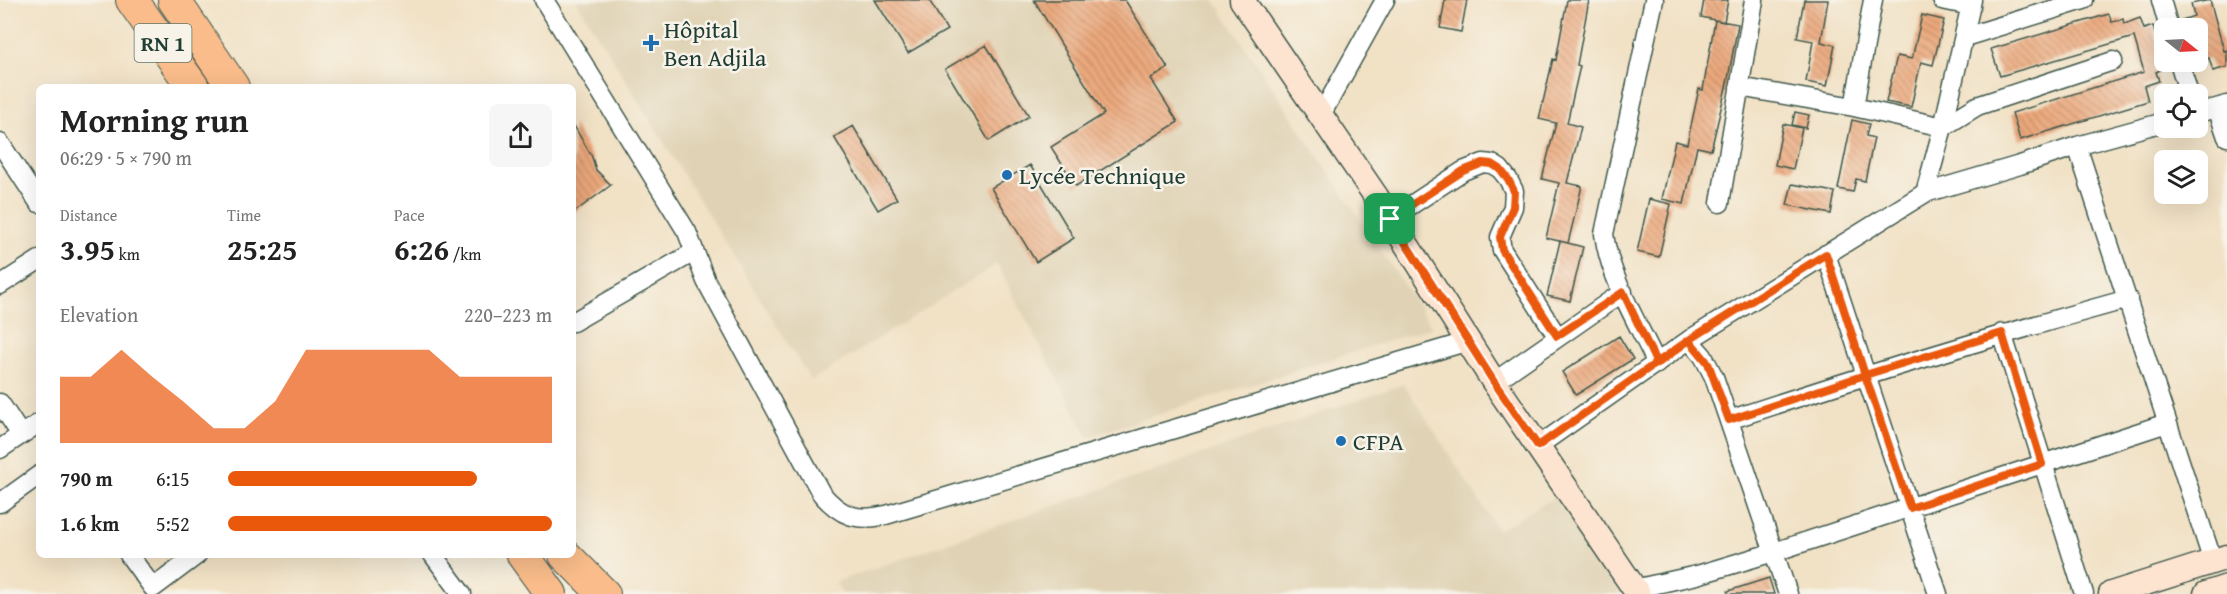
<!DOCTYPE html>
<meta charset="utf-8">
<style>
:root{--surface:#fff;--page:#f6f6f6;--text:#222;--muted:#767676;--accent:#ea580c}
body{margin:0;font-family:"Gentium Book Plus",serif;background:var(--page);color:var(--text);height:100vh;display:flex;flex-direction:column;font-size:22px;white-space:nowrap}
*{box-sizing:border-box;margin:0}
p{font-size:20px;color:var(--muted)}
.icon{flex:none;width:33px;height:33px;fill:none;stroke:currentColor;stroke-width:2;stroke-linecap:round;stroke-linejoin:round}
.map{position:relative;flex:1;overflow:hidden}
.drawer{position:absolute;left:36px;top:84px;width:540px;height:474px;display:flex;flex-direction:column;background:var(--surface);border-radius:9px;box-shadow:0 6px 24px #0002}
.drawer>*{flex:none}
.needle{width:39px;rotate:108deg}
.buttons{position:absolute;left:2154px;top:18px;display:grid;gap:12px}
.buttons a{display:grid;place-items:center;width:54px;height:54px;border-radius:9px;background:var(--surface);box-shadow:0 6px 24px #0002;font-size:30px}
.pin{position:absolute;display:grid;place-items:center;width:51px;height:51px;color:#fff;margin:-26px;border-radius:12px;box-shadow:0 3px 9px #0006}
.round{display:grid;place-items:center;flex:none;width:63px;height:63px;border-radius:9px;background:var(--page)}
.overview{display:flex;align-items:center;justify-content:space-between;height:102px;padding:0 24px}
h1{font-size:33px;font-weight:600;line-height:45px}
.stats{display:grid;grid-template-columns:repeat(3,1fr);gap:9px;height:102px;padding:6px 24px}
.stats div{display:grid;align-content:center}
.stats b{font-size:30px;font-weight:600}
.stats small{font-size:16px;font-weight:400}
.stats p{font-size:16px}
.chart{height:168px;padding:12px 24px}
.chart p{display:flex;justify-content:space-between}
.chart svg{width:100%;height:108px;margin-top:6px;fill:var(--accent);opacity:.7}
ul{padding:0 24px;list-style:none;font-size:20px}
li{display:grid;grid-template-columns:96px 72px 1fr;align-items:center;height:45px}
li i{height:15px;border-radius:8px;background:var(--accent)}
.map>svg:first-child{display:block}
.built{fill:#e0d3b5}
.building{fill:url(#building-back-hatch)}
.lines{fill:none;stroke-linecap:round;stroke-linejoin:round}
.street-casing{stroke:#3e564a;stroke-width:21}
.secondary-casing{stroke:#3e564a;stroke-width:27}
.highway-casing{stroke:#3e564a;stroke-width:34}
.street{stroke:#fff;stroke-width:18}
.secondary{stroke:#fde4d0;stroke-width:24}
.highway{stroke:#f9bc8a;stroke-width:32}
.route-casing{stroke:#fff;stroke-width:12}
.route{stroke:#ea580c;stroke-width:8}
.poi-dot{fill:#1f6fb2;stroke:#f7f3e8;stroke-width:2}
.labels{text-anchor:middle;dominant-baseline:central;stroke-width:5;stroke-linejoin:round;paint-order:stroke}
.shield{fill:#f7f3e8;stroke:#60746a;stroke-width:1.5}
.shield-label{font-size:22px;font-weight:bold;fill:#1f3d34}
.poi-label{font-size:24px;fill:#1f3d34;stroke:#f7f3e8;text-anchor:start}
</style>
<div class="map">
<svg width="2227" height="594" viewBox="0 0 2227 594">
<defs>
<pattern id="building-back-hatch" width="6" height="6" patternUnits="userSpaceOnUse" patternTransform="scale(1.5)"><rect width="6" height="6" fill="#eca87c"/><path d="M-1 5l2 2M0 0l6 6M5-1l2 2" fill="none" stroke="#bf8a66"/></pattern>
</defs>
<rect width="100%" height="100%" fill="#f7f3e8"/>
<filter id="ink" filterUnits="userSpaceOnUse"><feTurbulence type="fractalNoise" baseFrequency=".0167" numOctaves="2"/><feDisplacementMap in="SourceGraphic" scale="12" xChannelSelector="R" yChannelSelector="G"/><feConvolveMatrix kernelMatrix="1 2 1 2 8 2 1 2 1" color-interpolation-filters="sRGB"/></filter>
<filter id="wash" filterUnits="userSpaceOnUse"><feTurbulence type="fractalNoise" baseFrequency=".008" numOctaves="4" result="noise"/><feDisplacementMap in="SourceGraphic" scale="24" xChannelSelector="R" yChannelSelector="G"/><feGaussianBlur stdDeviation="1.35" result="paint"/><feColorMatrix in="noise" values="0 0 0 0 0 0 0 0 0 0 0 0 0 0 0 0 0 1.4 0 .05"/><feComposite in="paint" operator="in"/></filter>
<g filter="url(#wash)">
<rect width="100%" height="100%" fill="#f1e1c5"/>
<path class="built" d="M576,0H1214L1432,327L1088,437L997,264L811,381Z
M1404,384L1498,530L1555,497L1621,594H842L835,582Z"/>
<g id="blocks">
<path class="building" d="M875,0H929L947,30L908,53Z
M1034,0H1125L1168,68L1151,79L1178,122L1076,186L1051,147L1104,114Z
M1445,0H1467L1461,32L1440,28Z
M1567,0H1589L1577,65L1580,66L1567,123L1581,127L1567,183L1582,186L1568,243L1546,238L1559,183L1542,179L1556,123L1539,119L1553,59L1556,60Z
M1704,0H1728L1724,22L1701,17Z
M1804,0H1828L1821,42L1835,45L1827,86L1806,82L1813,41L1797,38Z
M2210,0L2224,51L2227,50V67L2213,71L2209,58L2198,61V28H2180L2179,21L2194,16L2191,4Z
M2109,14L2112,22L2123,19L2124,24L2140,18L2144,29L2153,26L2165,68L2156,72L2159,81L2144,86L2148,101L2020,140L2012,113L2144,72L2134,37L2000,76L1991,49Z
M1922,15L1944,20L1933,65L1921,62L1911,107L1886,102L1897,56L1912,59Z
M1715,20L1738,24L1728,79L1711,150L1697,147L1684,204L1662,199L1675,141L1687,144L1699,89L1703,90Z
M986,45L1029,116L989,141L945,69Z
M1795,112L1809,115L1806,128L1792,125Z
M1852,120L1869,124L1866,136L1874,138L1865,181L1856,179L1853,192L1838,189Z
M573,124L592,157L596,170L611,185L573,213Z
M1783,124L1802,128L1793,169L1775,165Z
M853,126L897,199L878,210L834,137Z
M1030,165L1074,238L1036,262L991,188Z
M1792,184L1835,192L1831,214L1787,205Z
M1649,199L1671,204L1659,257L1637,252Z
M1560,241L1583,247L1570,301L1547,296Z
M1619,336L1633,359L1576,395L1562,372Z
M1769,578L1774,594H1728V591Z"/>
</g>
</g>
<g filter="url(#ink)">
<use href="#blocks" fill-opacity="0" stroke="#3e564a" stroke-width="1.5"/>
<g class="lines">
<g class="street-casing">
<path id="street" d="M544,0L687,232L706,281L821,493C840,516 857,522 886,515L1469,341
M1654,0L1604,234C1610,279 1638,323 1657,364
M1942,0L1971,6
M2161,0L2169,28
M1965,37L2084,0
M2179,62L2189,94
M1739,87L1854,107L1943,127L1977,106L2113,61
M1854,107L1873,0
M2217,108L2227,137
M2198,113L2227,105
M1320,117L1385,0
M0,143L39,203
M2077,146L2213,562
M1925,193L1943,127L1972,0
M1720,203L1754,0
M1390,219L1463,171L1483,163L1492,164L1500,169L1508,179L1514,191L1513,207L1500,237L1502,250L1557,336
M1826,254L1938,594
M0,285L39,260
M573,322L694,252
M2002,333L2084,594
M1689,340L1703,356L1714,377L1788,594
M1494,382L1623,292
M0,403L21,435
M1729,420C1861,376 1994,336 2128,299
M1538,446L1689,340L1925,193L2020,165L2077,146L2164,122
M0,449L39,423
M0,503L39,475
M129,555L153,588L197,555
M433,555L462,594
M1634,589L1697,575L1774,552L2167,423"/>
</g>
<g class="secondary-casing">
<path id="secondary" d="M1242,0L1375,195L1494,382L1638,594
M2111,594L2227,557
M2206,594L2227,587"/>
</g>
<g class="highway-casing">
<path id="highway" d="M132,0L193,87
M174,0L233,87
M523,555L551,594
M565,555L604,594"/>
</g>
<use href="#street" class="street"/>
<use href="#secondary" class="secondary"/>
<use href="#highway" class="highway"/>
</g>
</g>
<g class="lines" filter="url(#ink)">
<g class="route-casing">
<path id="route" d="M1390,219L1494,382L1538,446L1689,340L1708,363L1729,420L1865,375L1910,508L2042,464L2002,333L1865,375L1826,254L1689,340L1657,364L1623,292L1557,336L1502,250L1500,237L1513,207L1514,191L1508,179L1500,169L1492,164L1483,163L1463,171L1390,219"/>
</g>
<use href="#route" class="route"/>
</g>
<g class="poi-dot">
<path d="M648 34h6v6h6v6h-6v6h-6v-6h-6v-6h6z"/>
<circle cx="1007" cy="175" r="6"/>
<circle cx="1341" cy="441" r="6"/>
</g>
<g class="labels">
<rect class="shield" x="134.5" y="24" width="57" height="38" rx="4.5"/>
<g class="shield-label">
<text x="163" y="43">RN 1</text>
</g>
<g class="poi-label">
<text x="664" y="29">Hôpital<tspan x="664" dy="28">Ben Adjila</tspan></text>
<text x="1019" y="175">Lycée Technique</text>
<text x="1353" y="441">CFPA</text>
</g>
</g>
</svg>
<div class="buttons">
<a><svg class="needle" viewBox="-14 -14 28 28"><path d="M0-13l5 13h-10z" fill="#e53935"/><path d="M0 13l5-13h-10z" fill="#767676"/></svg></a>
<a><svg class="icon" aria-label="locate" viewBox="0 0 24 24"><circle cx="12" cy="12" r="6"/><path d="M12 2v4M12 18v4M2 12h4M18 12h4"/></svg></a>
<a><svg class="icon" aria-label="layers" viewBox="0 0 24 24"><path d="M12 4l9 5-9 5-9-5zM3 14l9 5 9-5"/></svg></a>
</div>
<div class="pin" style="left:1390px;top:219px;background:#1e9e55"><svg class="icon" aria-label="arrive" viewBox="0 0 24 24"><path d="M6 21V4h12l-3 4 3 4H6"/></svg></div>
<section class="drawer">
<div class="overview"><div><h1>Morning run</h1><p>06:29 · 5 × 790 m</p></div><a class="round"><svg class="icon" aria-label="share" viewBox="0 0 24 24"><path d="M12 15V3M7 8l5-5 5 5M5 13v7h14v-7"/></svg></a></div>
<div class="stats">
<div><p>Distance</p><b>3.95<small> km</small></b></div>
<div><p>Time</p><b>25:25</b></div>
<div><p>Pace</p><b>6:26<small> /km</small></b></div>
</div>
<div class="chart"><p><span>Elevation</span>220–223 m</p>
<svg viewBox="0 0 160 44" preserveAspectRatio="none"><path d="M0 44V17L10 17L20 6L30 17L40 27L50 38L60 38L70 27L80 6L90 6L100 6L110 6L120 6L130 17L140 17L150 17L160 17V44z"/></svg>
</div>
<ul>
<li><b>790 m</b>6:15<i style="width:77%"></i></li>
<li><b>1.6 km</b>5:52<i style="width:100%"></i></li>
</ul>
</section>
</div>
